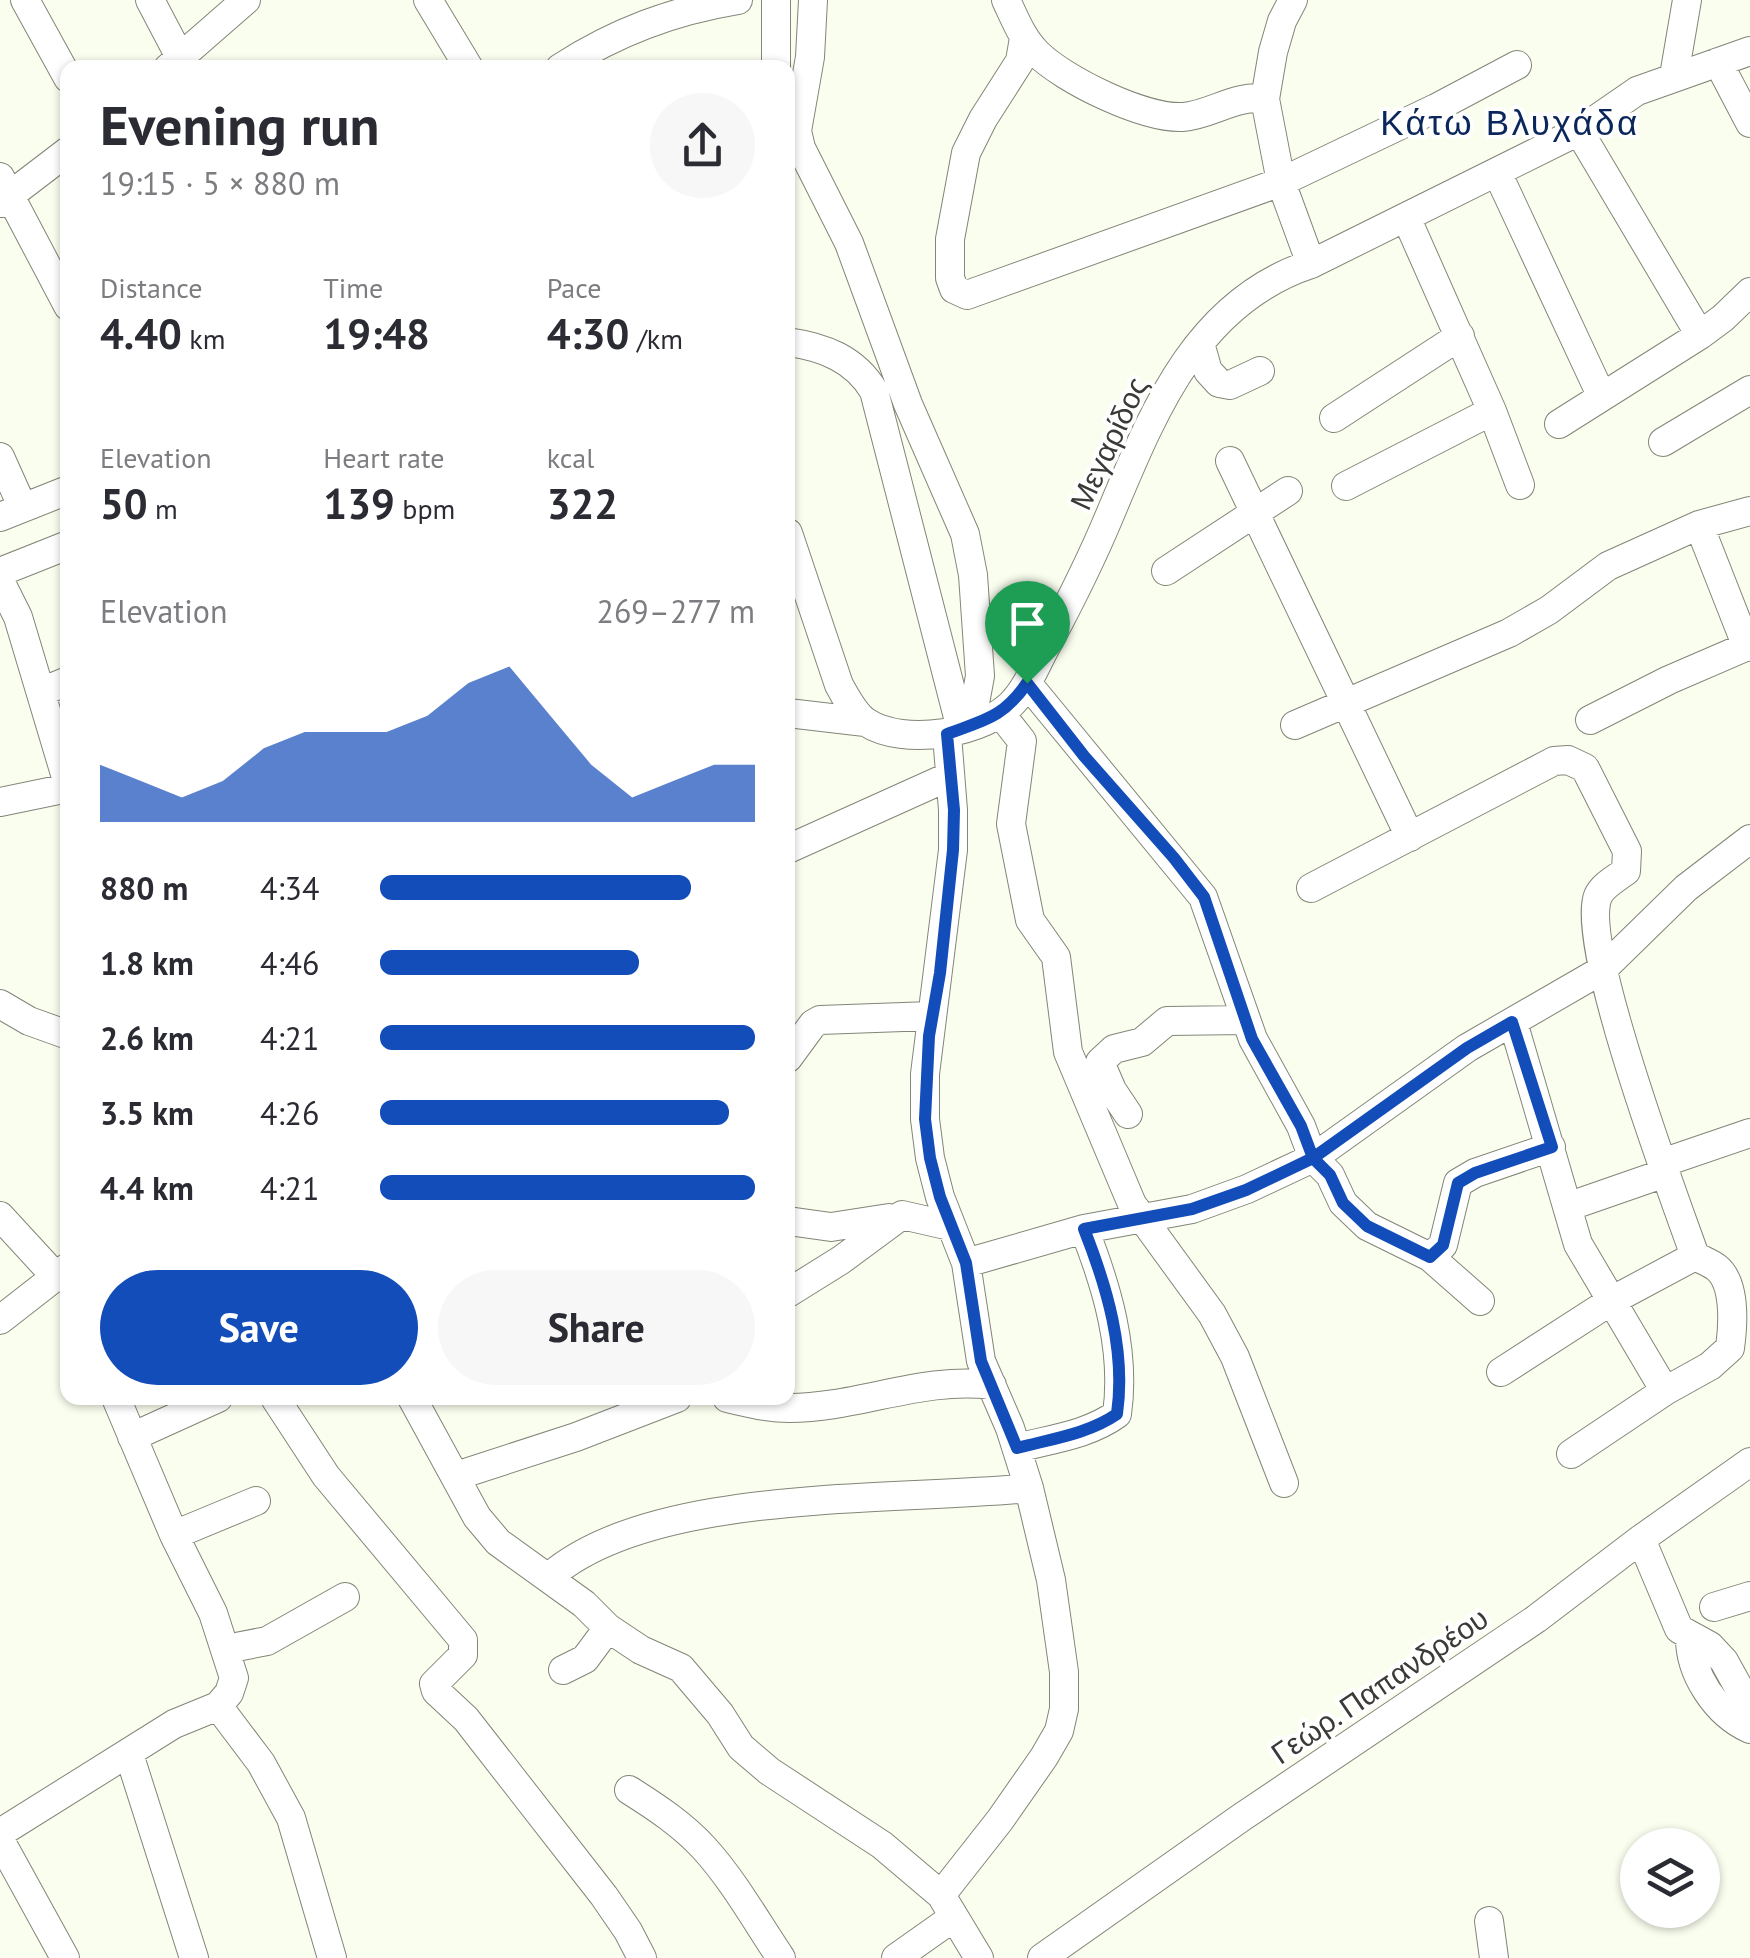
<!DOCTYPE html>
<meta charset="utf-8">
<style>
:root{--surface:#fff;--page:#f7f7f7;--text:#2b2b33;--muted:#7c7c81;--accent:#134db9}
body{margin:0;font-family:"PT Sans",sans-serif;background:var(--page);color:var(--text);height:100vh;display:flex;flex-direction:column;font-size:38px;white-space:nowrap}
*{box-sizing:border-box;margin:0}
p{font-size:32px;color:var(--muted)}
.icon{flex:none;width:55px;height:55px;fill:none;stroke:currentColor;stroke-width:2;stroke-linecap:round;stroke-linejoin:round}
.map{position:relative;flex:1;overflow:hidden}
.drawer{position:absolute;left:60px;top:60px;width:735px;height:1345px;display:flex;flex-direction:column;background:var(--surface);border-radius:20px;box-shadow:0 2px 8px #0004}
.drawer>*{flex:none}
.controls{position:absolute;left:1620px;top:1828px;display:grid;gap:20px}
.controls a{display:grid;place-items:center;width:100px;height:100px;border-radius:50%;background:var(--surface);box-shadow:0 2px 8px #0004;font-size:50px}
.pin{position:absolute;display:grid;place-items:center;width:85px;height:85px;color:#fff;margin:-102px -42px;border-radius:50% 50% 50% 0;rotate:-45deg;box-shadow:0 0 10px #0007}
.pin .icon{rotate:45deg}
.round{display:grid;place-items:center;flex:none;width:105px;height:105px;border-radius:52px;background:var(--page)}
.overview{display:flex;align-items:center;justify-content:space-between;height:170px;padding:0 40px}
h1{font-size:55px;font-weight:700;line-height:75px}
.metrics{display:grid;grid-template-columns:repeat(3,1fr);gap:15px;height:170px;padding:10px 40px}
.metrics div{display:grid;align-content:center}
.metrics b{font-size:42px;font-weight:700}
.metrics small{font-size:28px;font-weight:400}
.metrics p{font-size:28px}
.chart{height:280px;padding:20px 40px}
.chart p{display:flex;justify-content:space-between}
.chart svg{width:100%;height:180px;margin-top:10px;fill:var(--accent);opacity:.7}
.primary-button{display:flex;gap:20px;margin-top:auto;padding:20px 40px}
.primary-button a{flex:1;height:115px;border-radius:60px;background:var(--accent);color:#fff;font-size:40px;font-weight:700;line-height:115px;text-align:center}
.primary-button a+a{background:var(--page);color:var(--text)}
ul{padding:0 40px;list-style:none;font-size:32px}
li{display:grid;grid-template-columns:160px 120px 1fr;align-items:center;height:75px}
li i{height:25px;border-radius:12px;background:var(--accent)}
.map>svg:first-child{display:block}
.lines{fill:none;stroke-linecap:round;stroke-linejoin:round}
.minor-casing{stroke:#828577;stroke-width:30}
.minor{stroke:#fff;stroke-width:28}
.route-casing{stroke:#fff;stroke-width:20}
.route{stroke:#134db9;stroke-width:12}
.labels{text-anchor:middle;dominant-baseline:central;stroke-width:8;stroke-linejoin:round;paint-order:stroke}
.street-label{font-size:30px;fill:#3a3b36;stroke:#fff}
.quarter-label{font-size:35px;letter-spacing:2.5px;fill:#0a265a;stroke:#fff}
</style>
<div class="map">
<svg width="1750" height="1958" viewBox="0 0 1750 1958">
<rect width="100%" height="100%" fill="#fafeef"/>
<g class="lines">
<g class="minor-casing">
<path id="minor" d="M25,0L68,78
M150,0L180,57
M428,0L469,68
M813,0L810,57L797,131L801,148L849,243L908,404L965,534L973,575L980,676L975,703L961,729
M1006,0C1015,19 1022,38 1037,53C1064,80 1144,119 1183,117C1211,115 1236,94 1265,99
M1293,0L1282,21L1273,52L1265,99L1281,182L1311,264
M1024,38L1020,61L983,119L966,153L950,239V278L954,289L967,295L1281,182L1436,108L1517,65
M1718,62L1750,123
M168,68L246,0
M560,68C616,32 672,11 738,0
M776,68V0
M1674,76L1687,0
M1579,131L1700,335
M1497,172L1601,395
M0,177L68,306
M0,203L68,151
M1406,217L1492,411L1520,485
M788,342C824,347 855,359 874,391L961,729
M1200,343L1208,371L1219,383L1230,385L1260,371
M1334,418L1460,336
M1559,424L1700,335L1723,318L1750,292
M1663,442L1750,390
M0,457L22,506
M1230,461L1410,837
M1346,486L1492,411
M0,517L68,490
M1699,525L1747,647
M788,533L839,685C846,697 854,714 866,722C903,747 987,734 1015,700C1030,683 1038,660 1049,641C1071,600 1091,560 1109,517C1152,415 1195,302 1311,264L1579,131L1637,91L1750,51
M1166,571L1288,491
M0,572L68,545
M0,581L18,617L68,784
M1027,683L1203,897L1253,1039L1301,1126L1313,1158L1330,1175L1343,1203L1367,1226L1430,1257L1480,1301
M41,692L68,681
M788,713L865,722
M1000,713L1022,741L1011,824L1030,920L1056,957L1068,1052L1132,1204L1212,1314L1235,1357L1284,1483
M1590,720L1669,680L1750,645
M1295,725L1509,633L1549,610L1608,566L1699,525L1750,511
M0,802L68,788
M788,849L950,776
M1311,888L1554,761L1568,760L1585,768L1627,851L1626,871C1617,878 1603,885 1598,896C1579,944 1674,1197 1695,1256L1611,1301L1501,1372
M0,1004L29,1021L68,1035
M1513,1022L1578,1244L1665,1391
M788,1058L813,1024L820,1020L931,1016
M1128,1114L1112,1090L1100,1062L1114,1049L1142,1042L1167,1021L1245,1020
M1662,1163L1750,1133
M1570,1206L1665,1173
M0,1216L57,1278
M788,1221L831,1227L889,1218
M1430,1257L1443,1245L1458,1183L1475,1173L1551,1147
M966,1263L1084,1229L1192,1209L1247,1189L1313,1158L1467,1048L1602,970L1686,888L1750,839
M788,1293L841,1260L902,1215L950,1226
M0,1320L68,1267
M275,1398L326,1476L463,1640V1655L434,1684L436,1691L466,1719L604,1896L628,1931L642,1958
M412,1398L477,1517L498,1542L584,1604L608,1628L641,1650L681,1668L720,1714L741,1747L769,1771L882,1845L941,1895L979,1958
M727,1398C748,1403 768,1408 789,1408C858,1408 923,1376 992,1385
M132,1437L218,1398
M1017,1448C1051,1439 1088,1435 1117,1414C1126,1351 1107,1287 1084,1229
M1571,1454L1665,1391L1710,1366L1730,1348C1733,1326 1736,1284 1717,1268C1711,1263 1702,1260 1695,1256
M456,1476L576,1437L677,1398
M174,1535L256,1501
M1641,1539L1679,1629L1710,1646L1724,1661L1750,1708
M549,1577C652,1487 896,1502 1029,1488
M1714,1607L1750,1596
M1690,1636C1689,1673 1716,1714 1750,1729
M226,1649L267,1641L345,1597
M563,1670L585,1659L608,1628
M218,1706L261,1763L291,1818L332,1958
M129,1754L194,1958
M629,1790C656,1807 683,1825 704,1848C734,1881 756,1921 781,1958
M0,1833L174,1724L218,1706L229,1693L234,1678L213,1613L174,1535L116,1398
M0,1840L65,1958
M941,1895L1000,1820L1044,1757L1059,1731L1064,1709V1672L1051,1580L1029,1488L1010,1428L981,1361L966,1263L940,1197L930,1158L925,1119V1074L953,850V810L947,735
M1489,1921L1494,1958
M896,1958L954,1917
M1042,1958L1242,1817L1536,1619L1641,1539L1750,1462"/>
</g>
<use href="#minor" class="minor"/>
</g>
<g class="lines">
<g class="route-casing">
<path id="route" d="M1027,683C1003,718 984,720 947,734L954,810L953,850L940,973L929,1036L925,1119L930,1158L940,1197L966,1263L981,1361L1017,1448C1051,1439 1088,1434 1117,1414C1126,1351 1107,1287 1084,1229L1192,1209L1246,1190L1313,1158L1467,1048L1512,1022L1552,1147L1475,1173L1458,1183L1443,1245L1430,1257L1367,1226L1343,1203L1330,1175L1313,1158L1301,1126L1252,1039L1204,897L1174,858L1084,756L1027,683"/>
</g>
<use href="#route" class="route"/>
</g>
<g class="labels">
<g class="street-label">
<text transform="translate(1108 443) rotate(-65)">Μεγαρίδος</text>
<text transform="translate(1379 1685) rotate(-34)">Γεώρ. Παπανδρέου</text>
</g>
<g class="quarter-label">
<text x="1510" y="122">Κάτω Βλυχάδα</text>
</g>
</g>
</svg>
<div class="controls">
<a><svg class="icon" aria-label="layers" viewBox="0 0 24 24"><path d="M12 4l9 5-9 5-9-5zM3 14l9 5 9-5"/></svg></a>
</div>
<div class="pin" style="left:1027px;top:683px;background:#1e9e55"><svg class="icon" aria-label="arrive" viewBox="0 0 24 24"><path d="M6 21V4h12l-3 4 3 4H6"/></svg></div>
<section class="drawer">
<div class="overview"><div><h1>Evening run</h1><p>19:15 · 5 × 880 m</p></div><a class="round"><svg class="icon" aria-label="share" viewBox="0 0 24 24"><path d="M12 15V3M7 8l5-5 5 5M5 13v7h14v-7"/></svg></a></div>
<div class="metrics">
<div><p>Distance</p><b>4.40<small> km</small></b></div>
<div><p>Time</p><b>19:48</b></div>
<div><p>Pace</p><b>4:30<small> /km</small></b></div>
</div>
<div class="metrics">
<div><p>Elevation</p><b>50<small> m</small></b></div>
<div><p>Heart rate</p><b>139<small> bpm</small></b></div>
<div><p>kcal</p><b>322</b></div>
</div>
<div class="chart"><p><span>Elevation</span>269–277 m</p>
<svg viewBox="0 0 160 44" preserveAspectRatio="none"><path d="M0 44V30L10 34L20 38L30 34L40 26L50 22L60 22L70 22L80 18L90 10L100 6L110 18L120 30L130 38L140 34L150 30L160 30V44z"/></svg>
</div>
<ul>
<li><b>880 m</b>4:34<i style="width:83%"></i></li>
<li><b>1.8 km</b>4:46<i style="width:69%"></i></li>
<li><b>2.6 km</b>4:21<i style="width:100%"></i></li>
<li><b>3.5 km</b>4:26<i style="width:93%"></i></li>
<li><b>4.4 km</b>4:21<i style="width:100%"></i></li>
</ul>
<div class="primary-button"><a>Save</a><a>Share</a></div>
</section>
</div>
